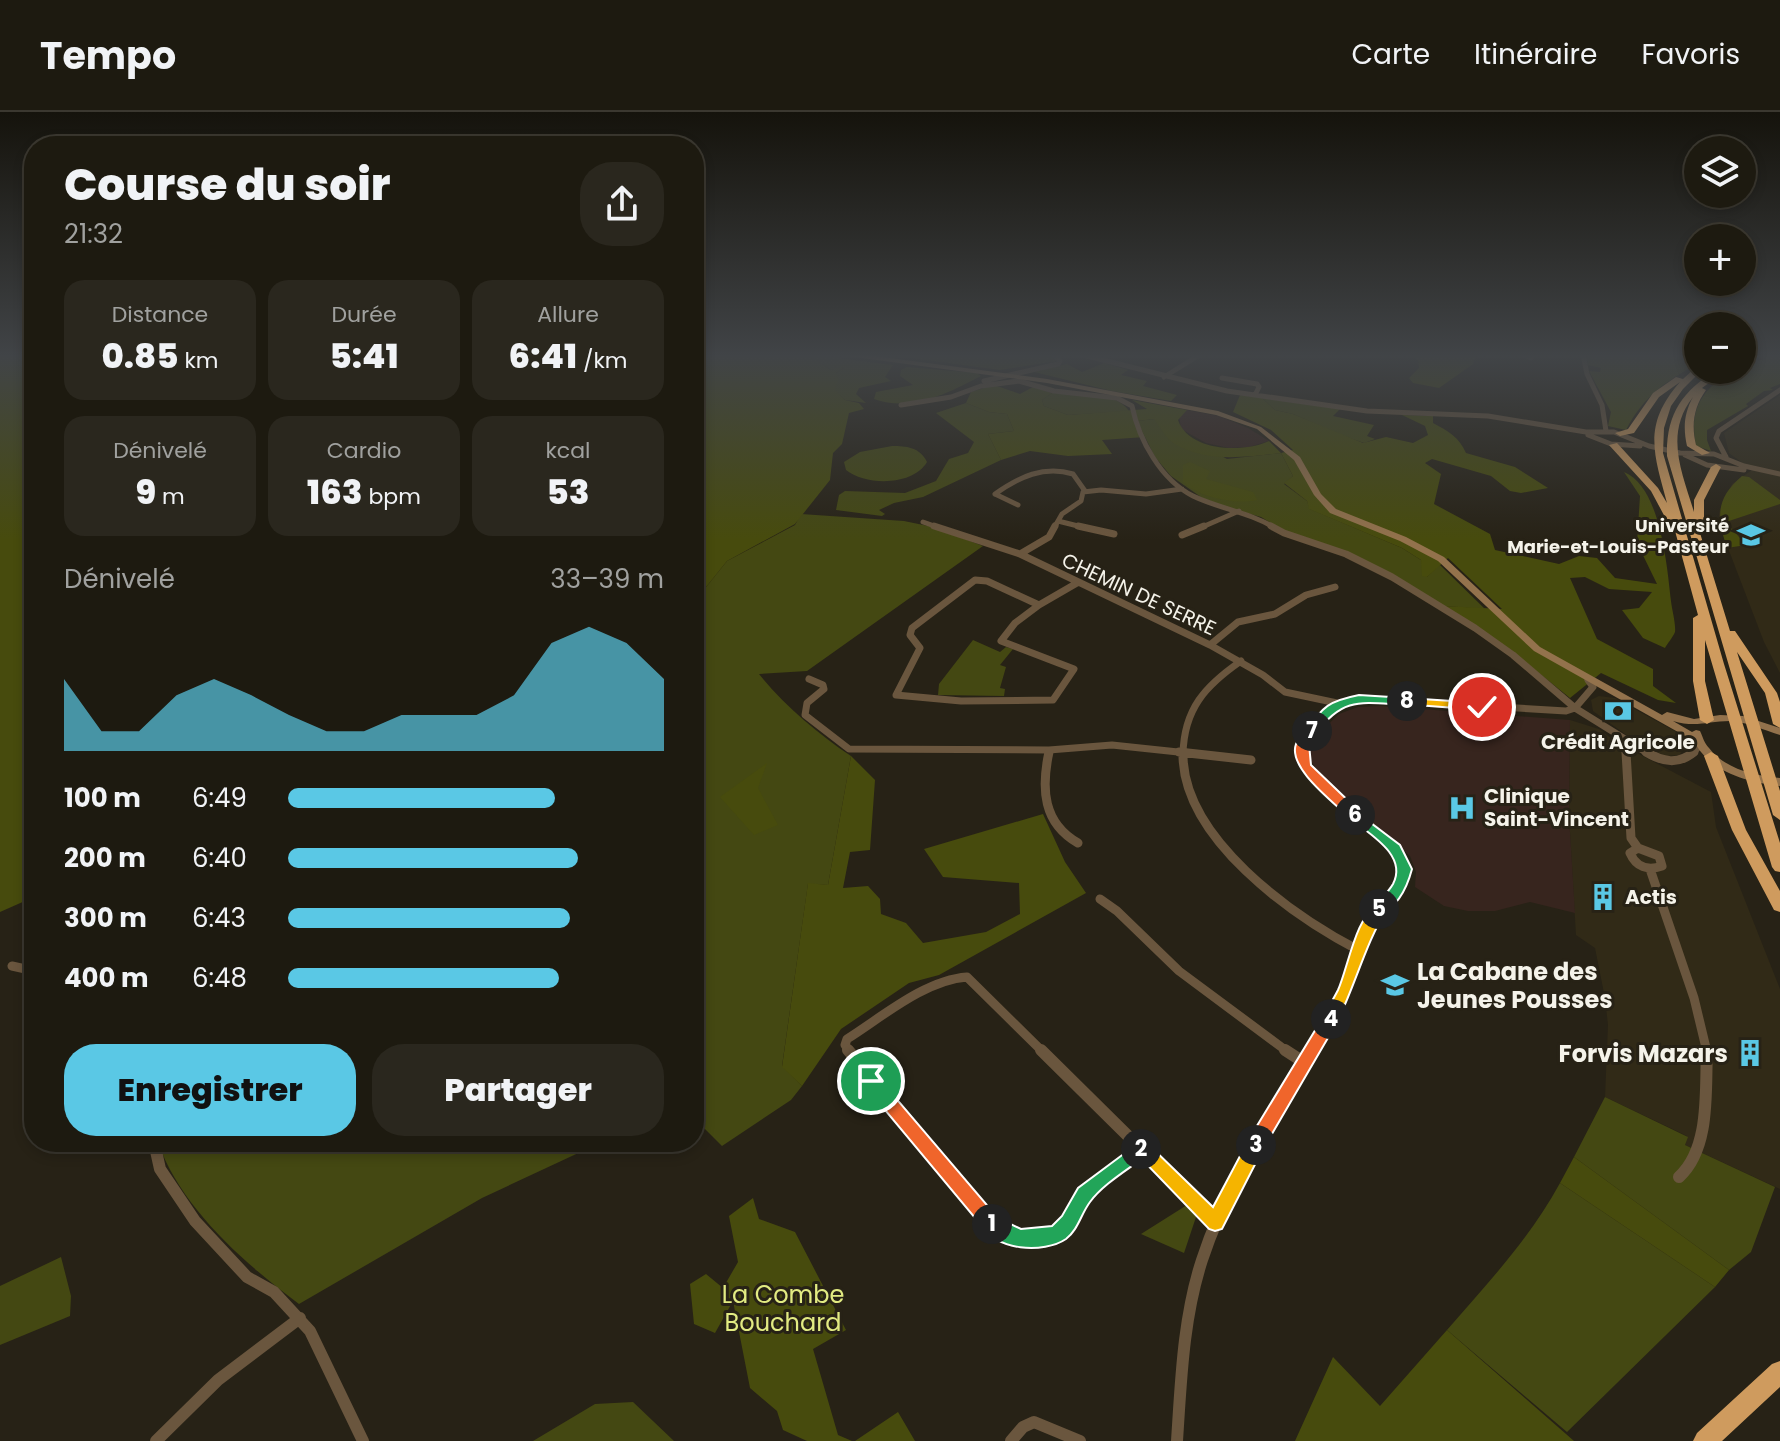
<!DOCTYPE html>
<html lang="fr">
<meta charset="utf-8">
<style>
:root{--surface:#1d1a10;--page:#2a271e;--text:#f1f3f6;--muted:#a0a19f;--line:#3b3830;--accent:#5ac8e5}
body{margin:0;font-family:Poppins,sans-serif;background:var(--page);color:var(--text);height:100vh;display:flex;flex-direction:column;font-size:30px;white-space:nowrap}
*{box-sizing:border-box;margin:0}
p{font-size:26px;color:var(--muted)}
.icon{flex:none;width:44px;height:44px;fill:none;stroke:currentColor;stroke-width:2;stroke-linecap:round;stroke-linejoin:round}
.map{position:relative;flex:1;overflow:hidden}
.sheet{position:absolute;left:24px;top:24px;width:680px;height:1016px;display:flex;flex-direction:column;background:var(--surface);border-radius:32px;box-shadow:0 4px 12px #0003,0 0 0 2px var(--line)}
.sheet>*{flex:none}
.controls{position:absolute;left:1684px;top:24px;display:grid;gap:16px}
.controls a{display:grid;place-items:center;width:72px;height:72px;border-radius:50%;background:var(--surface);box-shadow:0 4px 12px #0003,0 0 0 2px var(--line);font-size:40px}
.pin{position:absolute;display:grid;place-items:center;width:68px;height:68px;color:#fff;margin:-34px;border:4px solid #fff;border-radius:50%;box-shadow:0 2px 8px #0007}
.km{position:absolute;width:40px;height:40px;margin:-20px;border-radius:50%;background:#222;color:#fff;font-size:22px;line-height:40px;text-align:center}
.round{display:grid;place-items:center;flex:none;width:84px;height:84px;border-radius:32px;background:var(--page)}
.overview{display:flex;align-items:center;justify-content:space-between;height:136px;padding:0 40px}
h1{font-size:44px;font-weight:800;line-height:60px}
.metrics{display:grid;grid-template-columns:repeat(3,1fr);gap:12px;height:136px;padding:8px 40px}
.metrics div{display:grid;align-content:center;border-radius:20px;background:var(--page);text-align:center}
.metrics b{font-size:34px;font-weight:800}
.metrics small{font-size:22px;font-weight:400}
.metrics p{font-size:22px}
.chart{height:224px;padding:16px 40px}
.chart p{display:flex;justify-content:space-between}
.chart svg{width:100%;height:144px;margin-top:8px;fill:var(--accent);opacity:.7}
.cta{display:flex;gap:16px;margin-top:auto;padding:16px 40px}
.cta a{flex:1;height:92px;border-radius:32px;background:var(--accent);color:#111;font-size:32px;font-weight:800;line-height:92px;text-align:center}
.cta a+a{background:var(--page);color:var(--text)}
ul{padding:0 40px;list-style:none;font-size:26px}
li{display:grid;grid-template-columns:128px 96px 1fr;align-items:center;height:60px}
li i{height:20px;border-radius:10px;background:var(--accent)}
header{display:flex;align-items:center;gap:48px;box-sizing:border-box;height:112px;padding:0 40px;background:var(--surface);border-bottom:2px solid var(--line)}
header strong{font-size:38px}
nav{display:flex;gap:44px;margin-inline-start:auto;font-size:28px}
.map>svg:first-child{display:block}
.built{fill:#312a17}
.industrial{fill:#37251f}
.medical{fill:#37251e}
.green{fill:#444812}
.forest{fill:#474b0d}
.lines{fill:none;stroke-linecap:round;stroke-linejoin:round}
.street-far3{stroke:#6a563e;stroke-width:5}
.street-far2{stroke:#6a563e;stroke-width:7}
.street-far1{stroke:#6a563e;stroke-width:9}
.street{stroke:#6a563e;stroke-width:12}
.secondary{fill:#93724c;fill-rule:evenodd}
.highway{fill:#cf9b5e;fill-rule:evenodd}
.split-1{fill:#f0652b;stroke:#fff;stroke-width:2}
.split-2{fill:#22a559;stroke:#fff;stroke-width:2}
.split-3{fill:#f5b400;stroke:#fff;stroke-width:2}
.split-4{fill:#f0652b;stroke:#fff;stroke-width:2}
.split-5{fill:#f5b400;stroke:#fff;stroke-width:2}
.split-6{fill:#22a559;stroke:#fff;stroke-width:2}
.split-7{fill:#f0652b;stroke:#fff;stroke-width:2}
.split-8{fill:#22a559;stroke:#fff;stroke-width:2}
.split-9{fill:#f5b400;stroke:#fff;stroke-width:2}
.labels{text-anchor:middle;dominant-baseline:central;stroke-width:6;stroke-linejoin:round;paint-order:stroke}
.far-poi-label{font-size:18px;font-weight:bold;fill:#f5f3ea;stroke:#272216;text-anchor:end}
.street-label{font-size:20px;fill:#f5f3ea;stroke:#272216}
.poi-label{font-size:20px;font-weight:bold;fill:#f5f3ea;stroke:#272216;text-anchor:start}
.near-poi-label{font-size:24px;font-weight:bold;fill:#f5f3ea;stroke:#272216;text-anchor:start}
.near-park-label{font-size:24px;fill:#e2eb82;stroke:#272216}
</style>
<header>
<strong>Tempo</strong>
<nav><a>Carte</a><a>Itinéraire</a><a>Favoris</a></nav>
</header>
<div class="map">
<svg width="1780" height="1329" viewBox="0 0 1780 1329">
<rect width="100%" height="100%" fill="#272216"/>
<path class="built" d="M1780,283V561L1764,530L1718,410L1720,397L1732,372L1752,358L1729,341L1724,321Z
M1599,584L1615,586L1629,594L1682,623L1689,632L1679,643L1667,644L1643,635L1593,599L1591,588Z
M1570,608L1599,617L1616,630L1711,680L1716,715L1780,877V1077L1685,1033L1687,1024L1605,985L1608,913L1605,886L1595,836L1576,823L1569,704Z"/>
<path class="industrial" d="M1187,298L1219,304L1248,316L1269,329L1249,335L1229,336L1206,331L1181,317L1179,303Z"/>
<path class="medical" d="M1381,594L1570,608L1569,704L1575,801L1530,790L1495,799H1468L1444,794L1415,775L1416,760L1410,744L1324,669L1308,644L1312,628L1339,602L1358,595Z"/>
<path class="green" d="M807,242L893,253L885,265L891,269L859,276L856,282L866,291L845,288L834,278L836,261L845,255L831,258Z
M882,242H1052L1057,249L1000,258Z
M1587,242H1698V251C1666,270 1644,283 1626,318L1608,314L1611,300L1589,259L1600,260L1601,256L1588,253Z
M1776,242H1780V272L1770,276L1773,278L1764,279L1746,292L1748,294L1707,318V328L1711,339L1696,334C1684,274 1731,259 1776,242Z
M1104,251L1128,258L1121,263L1147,269L1143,274L1177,283L1171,289L1112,279L1034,260L1067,252L1082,260Z
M907,255L977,261L981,264C950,280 912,301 874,287L876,280L913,273L900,264L901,258Z
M1052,281C1075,283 1115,278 1129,299L1068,303L1044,294L1042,288Z
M1262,286L1340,297L1333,304L1374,313L1367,324L1375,327L1364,331L1341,323L1293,302L1275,298Z
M966,291L989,300L1007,302L1014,319L988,322L1001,348L923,385L894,391L879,398L885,402L882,404L836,398L839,383L845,379L905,381L936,369L949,347L968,341L974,330L936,301Z
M1154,307L1227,347L1281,341L1293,364L1284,372L1307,389L1310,397L1402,436L1421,448L1427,465L1439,452L1485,497L1444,494L1399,467L1287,421L1261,405L1208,390L1171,364L1155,345L1137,309Z
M892,334C906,334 920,335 927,350C913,374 866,374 846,358L844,350L860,340Z
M801,402L904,409L933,415L983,434L807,559L759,562C785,594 817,621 851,644L828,773L808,772L782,954L802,974L791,988L722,1034L694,1006V490L727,449L795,413Z
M973,528L1000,540L1006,535L1013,537L1000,553L1006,555L1000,576L1005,577L1004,584L938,583L939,572Z
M1605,985L1688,1025L1685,1033L1775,1075L1751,1140L1729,1158L1574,1045Z
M158,1030H602L482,1086L299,1192C245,1152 180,1095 158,1030Z
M1560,1071L1715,1175L1567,1320L1447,1218C1488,1171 1530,1126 1560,1071Z
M1187,1093L1197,1102L1184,1141L1141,1122Z
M61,1145L71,1184L70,1204L0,1233V1174Z
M633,1290L674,1329H533L595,1292Z"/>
<path class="forest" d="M0,242H34V785L0,800Z
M694,242H807L831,258L848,253L836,261L838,268L835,278L845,288L859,291L864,297L849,301L842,332L833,341L830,368L795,412L727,449L694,490Z
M1408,242H1477L1473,252L1439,276L1413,271L1409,266L1419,256L1418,248Z
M994,273L1020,282L1033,275L1052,281L1042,288L1044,294L1068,303L1147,297L1132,288L1187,298L1178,308C1189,340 1244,341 1269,329L1281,341L1293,338L1271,318L1233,300L1240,283L1262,286L1275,298L1293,302L1363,331L1386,325L1413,331L1428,323L1425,314L1402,303L1433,304V311C1448,319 1459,325 1466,341L1515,355L1548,376L1521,381L1510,379L1491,364L1432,347L1425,351L1441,362L1434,392L1490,422L1495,438L1559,452L1579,444L1597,446L1615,466L1657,472L1637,431L1640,384L1624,360C1661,375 1667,455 1671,489C1672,498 1676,512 1675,520C1673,525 1667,532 1665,536L1643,526L1622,498L1639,496L1652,480L1609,477L1585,465L1570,466L1597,527L1653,557V574L1676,591L1658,588L1601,561L1570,586L1514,541L1444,494L1502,497L1448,446L1427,465L1422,464L1421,448L1402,436L1309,397L1307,389L1284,371L1293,364L1281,341C1246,345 1207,351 1175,332C1166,327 1160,315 1154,307L1137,309L1145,325L1102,328L1112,342L1068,344L1030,339L1001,348L988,322L1014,319L1007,302L989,300L966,291L971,280Z
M1190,350L1210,359L1206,367L1253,380L1257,388C1236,393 1198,385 1183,370V353Z
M1742,364L1749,365L1780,388V392L1726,410L1746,433L1727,436C1717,405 1715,387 1742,364Z
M851,644L875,668L870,738L850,740L843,776L868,774L880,787L881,802L906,811L923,831L986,820L1020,802L1019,771L943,765L924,737L1043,702L1065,750L1086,781L939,863L909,871L841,917L802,974L782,955L808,771L828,773Z
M767,651L758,676L778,713L754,723L720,685Z
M1574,1045L1729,1158L1715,1175L1560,1071Z
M753,1086L759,1107L795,1120L846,1218L813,1237L838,1323L852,1329H807L783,1318L777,1299L750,1276L733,1189L715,1221L694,1212L690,1172L706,1162L723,1176L738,1150L729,1104Z
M1447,1218L1574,1329H1295L1333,1245L1380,1294Z
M898,1300L915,1329H855Z"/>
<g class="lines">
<path class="street-far3" d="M1079,242L1227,279L1367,299L1488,304L1586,320H1614L1649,334L1680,341L1714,342L1744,354L1780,362
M1522,242L1531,246L1535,242
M1583,242L1587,262L1602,293L1606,319
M1164,265L1201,242
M1222,266L1257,272L1259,275L1255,283
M984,269L1058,252L1060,249L1053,242
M901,293L951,285L981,274L1019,269L1054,279L1117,286L1132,294C1139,328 1161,368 1193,384C1220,397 1249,400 1275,416
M1588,323L1611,332L1640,334
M1685,343L1707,353L1744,358
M1726,345L1716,326L1719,319L1780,278
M995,382C1019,365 1044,353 1073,362L1085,379
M995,382L1018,393
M1058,409L1086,416
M923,410L940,416
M1054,416L1062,402L1081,389L1083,380L1101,378L1146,382L1182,377
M1200,416L1239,399"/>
<path class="street-far2" d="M934,414L1020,442L1210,533L1263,563L1285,580L1337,591
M1078,414L1114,422
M1271,414L1284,421L1346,442L1392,465L1475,516L1513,543L1575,596L1649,642
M1182,423L1204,414
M1020,442L1049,425L1055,414
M975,468L987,469L1039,493L1015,511L1001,529L1074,557L1053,588L961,589L896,583L920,536L910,523L912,516Z
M1039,493L1077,471
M1210,533L1238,510L1275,502L1306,483L1335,475
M809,567L823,573L824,577L807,591L805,603L849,637L1049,638L1112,633L1197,642
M1625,627L1626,642
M1048,642L1049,638
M1183,642C1184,597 1205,574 1241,549
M1301,642C1301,609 1340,588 1369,587L1566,599L1575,596L1593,575L1588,568
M1692,642L1700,633"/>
<path class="street-far1" d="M1049,640C1041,677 1043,711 1078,731
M1179,640L1251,648
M1183,640C1181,726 1293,804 1360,839
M1301,640L1307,658L1322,675L1382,724L1397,740L1404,757L1401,773L1368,815L1347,875L1312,940
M1626,640L1631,726L1638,736
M1646,640C1663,650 1678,653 1694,640
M1638,736L1659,744L1662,754C1648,759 1636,755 1630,741Z
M1650,757L1694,886L1707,940
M1100,787L1117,799L1179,859L1288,940
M12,854L30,858L34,864
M850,940L845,933L847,927C882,905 925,868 967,865L1043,940"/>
<path class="street" d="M848,938L993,1114L1022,1125L1051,1124L1067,1112L1087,1080L1141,1037
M1041,938L1215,1110
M1285,938L1305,951
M154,1030L160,1057L195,1109L247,1165L274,1180L310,1219L363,1329
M1679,1065C1711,1036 1705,977 1707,938
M156,1329L218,1268L300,1206
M1011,1329L1023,1315L1034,1310L1080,1329
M1177,1329C1181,1269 1183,1206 1202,1148C1227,1071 1272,1006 1313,938"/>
<path class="secondary" d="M844,242H860L1047,267L1218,299L1261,315L1300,345L1321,382L1336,397L1406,425L1444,445L1540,535L1662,603L1667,600L1694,607L1720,603L1743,604L1780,616V623C1763,618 1748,610 1730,609C1708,609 1696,616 1673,609L1692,620L1696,618L1700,619C1703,625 1704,631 1709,636C1725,657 1755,664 1780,666V674C1748,670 1710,661 1694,629L1534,539L1438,449L1400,429L1330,401L1314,383L1294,348L1257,317L1216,303L1047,271L847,244Z"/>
<path class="highway" d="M1754,242H1765L1742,251V246Z
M1695,256L1702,258L1683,277L1671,294L1664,316L1663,341L1724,552L1780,731V760L1775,759L1772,755L1705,528V569L1714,608L1707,612L1700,608L1693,569V506L1698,503L1672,408L1666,407L1651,379L1609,333L1617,331L1658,376L1667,391C1654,342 1642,313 1680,270L1659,285L1634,321L1620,324L1615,321L1628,317L1653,281L1676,265L1683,267Z
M1716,258H1726L1702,276L1706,278C1694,295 1691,312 1696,333L1710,341L1702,343L1687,334C1683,316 1684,301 1693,285C1664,322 1682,360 1694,400V388L1711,355L1716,352L1721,355L1704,388V418L1700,421L1730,519H1735L1777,581L1780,590V616L1773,612L1765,581L1737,540L1780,679V708L1773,703L1667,344C1666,302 1682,280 1716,258Z
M1711,640L1718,644L1746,718L1780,779V800L1774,798L1732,718L1704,644Z
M1780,1249V1275L1722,1329H1693L1697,1321L1772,1252Z"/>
</g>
<linearGradient id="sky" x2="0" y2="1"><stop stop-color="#15130c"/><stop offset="0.57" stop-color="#414447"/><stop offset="1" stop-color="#414447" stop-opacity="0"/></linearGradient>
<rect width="1780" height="428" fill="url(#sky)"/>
<path class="split-1" d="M871,962L877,964L998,1106L1001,1112L998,1118L992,1121L985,1118L865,974L862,969Z"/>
<path class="split-2" d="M1141,1029L1147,1031L1150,1037L1147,1043C1129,1057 1103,1072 1090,1090C1081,1102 1078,1118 1066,1127C1044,1142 994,1139 982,1112L985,1106L992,1103L1021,1117L1052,1114L1062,1104L1078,1076Z"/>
<path class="split-3" d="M1256,1025L1262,1027L1265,1033L1222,1117L1215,1119L1209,1117L1132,1037L1134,1031H1147L1213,1095L1249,1027Z"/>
<path class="split-4" d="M1331,900L1339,907L1262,1039H1249L1247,1033L1249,1027L1325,902Z"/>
<path class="split-5" d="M1379,792L1387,797C1365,832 1355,875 1336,912H1325L1322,907C1327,897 1333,888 1338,878C1348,856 1356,802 1379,792Z"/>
<path class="split-6" d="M1355,699L1400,733L1412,757C1407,776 1398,795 1379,803L1372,797C1378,789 1388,781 1393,772C1408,743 1369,722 1351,707V700Z"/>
<path class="split-7" d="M1307,616L1318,619L1309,632L1311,653L1360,700V707H1351C1335,691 1287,656 1296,632C1298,627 1304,621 1307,616Z"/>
<path class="split-8" d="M1359,583L1407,586L1413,589L1407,593C1364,591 1343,583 1316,622H1307L1306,619C1323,594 1329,589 1359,583Z"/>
<path class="split-9" d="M1407,586L1482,591L1488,595L1482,598L1403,592L1401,589Z"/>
<defs>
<g id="university-bare" transform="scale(2.16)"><path d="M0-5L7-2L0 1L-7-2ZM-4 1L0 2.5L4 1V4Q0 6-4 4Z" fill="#5ac8e5" stroke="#272216" stroke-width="2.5" paint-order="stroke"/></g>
<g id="bank-bare" transform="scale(2.16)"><path d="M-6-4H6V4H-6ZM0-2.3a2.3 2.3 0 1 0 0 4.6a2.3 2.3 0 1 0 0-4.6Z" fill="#5ac8e5" stroke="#272216" stroke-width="2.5" paint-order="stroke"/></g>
<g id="hospital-bare" transform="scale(2.16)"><path d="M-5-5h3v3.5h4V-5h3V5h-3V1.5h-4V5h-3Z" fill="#5ac8e5" stroke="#272216" stroke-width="2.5" paint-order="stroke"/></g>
<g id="building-bare" transform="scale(2.16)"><path d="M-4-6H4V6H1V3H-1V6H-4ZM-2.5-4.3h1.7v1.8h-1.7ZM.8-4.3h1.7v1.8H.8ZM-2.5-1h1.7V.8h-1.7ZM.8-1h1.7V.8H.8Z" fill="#5ac8e5" stroke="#272216" stroke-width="2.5" paint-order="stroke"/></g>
<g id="school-bare" transform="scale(2.16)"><path d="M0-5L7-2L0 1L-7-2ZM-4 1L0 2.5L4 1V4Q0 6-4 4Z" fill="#5ac8e5" stroke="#272216" stroke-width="2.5" paint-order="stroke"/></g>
</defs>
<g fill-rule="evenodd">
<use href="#university-bare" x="1751" y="423"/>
<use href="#bank-bare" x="1618" y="599"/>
<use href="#hospital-bare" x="1462" y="696"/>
<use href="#building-bare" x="1603" y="785"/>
<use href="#school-bare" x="1395" y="873"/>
<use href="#building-bare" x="1750" y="941"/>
</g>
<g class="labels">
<g class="far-poi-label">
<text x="1729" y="413">Université<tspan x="1729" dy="21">Marie-et-Louis-Pasteur</tspan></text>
</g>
<g class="street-label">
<text transform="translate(1139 482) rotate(25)">CHEMIN DE SERRE</text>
</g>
<g class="poi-label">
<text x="1618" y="630" text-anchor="middle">Crédit Agricole</text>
<text x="1484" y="684">Clinique<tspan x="1484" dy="23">Saint-Vincent</tspan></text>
<text x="1625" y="785">Actis</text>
</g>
<g class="near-poi-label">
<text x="1417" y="859">La Cabane des<tspan x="1417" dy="28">Jeunes Pousses</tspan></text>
<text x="1728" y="941" text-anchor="end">Forvis Mazars</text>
</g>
<g class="near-park-label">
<text x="783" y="1182">La Combe<tspan x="783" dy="28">Bouchard</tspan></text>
</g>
</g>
</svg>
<div class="controls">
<a><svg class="icon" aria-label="layers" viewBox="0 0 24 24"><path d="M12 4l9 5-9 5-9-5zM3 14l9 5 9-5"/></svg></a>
<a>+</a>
<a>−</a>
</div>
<div class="pin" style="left:871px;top:969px;background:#1e9e55"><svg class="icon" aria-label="arrive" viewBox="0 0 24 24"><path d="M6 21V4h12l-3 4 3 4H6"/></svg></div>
<div class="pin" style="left:1482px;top:595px;background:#d93025"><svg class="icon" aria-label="check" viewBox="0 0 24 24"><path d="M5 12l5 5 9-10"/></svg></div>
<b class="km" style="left:992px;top:1112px">1</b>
<b class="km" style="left:1141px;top:1037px">2</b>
<b class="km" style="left:1256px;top:1033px">3</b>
<b class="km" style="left:1331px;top:907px">4</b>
<b class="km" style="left:1379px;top:797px">5</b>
<b class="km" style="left:1355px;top:703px">6</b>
<b class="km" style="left:1312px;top:619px">7</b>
<b class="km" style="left:1407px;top:589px">8</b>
<section class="sheet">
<div class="overview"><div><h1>Course du soir</h1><p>21:32</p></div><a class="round"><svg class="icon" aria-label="share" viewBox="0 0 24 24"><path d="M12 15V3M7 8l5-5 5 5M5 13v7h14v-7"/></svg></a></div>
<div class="metrics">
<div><p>Distance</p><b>0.85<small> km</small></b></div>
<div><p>Durée</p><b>5:41</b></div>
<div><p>Allure</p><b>6:41<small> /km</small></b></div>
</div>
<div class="metrics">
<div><p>Dénivelé</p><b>9<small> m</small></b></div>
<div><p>Cardio</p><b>163<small> bpm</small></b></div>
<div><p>kcal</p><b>53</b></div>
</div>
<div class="chart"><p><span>Dénivelé</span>33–39 m</p>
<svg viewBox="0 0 160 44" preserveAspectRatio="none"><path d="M0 44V22L10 38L20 38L30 27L40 22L50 27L60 33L70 38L80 38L90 33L100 33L110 33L120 27L130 11L140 6L150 11L160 22V44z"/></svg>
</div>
<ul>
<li><b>100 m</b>6:49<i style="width:71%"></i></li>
<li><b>200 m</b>6:40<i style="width:77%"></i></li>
<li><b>300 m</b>6:43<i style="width:75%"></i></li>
<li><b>400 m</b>6:48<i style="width:72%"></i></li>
</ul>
<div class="cta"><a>Enregistrer</a><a>Partager</a></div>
</section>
</div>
